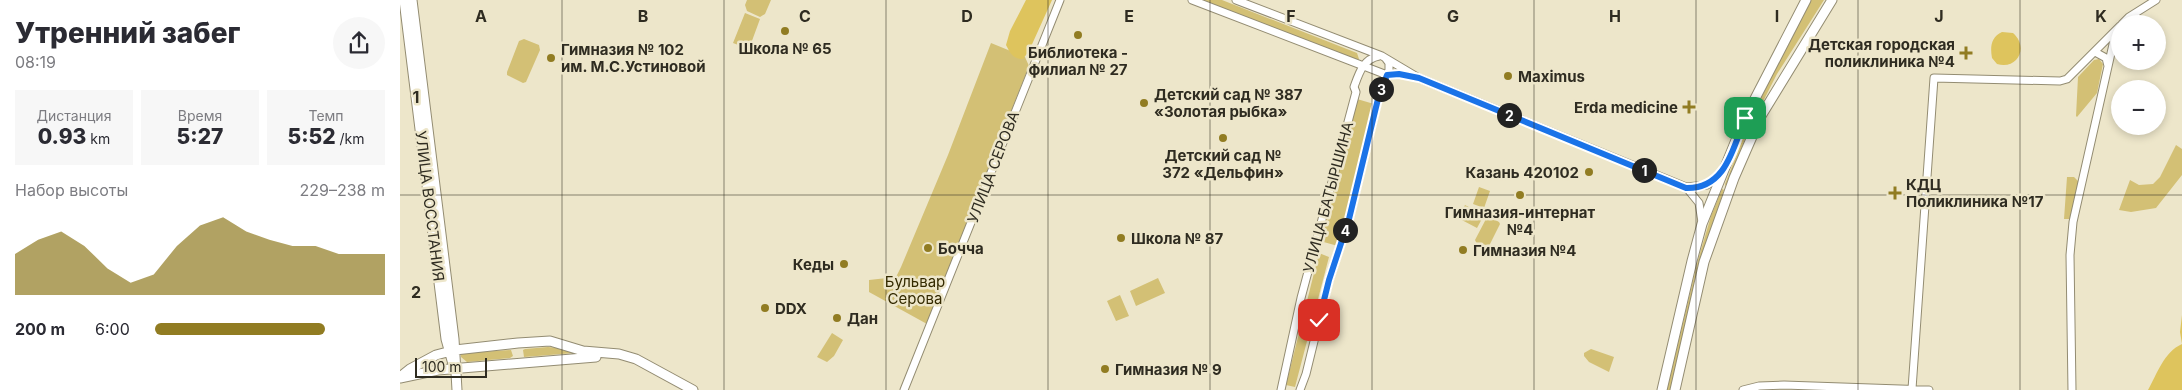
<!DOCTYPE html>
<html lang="ru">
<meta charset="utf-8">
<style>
:root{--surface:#fff;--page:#f7f7f7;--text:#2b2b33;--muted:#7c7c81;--accent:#917c22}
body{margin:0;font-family:Inter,sans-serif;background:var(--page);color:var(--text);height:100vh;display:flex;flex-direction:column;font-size:19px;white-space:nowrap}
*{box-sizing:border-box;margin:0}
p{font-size:16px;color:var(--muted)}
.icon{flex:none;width:28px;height:28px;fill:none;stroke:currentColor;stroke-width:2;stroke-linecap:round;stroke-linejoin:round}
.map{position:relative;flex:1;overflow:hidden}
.side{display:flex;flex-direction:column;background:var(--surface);width:400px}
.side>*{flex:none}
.controls{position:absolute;left:1711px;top:15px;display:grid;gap:10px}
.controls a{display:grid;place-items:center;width:55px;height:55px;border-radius:50%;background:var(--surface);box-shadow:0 2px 8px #0003;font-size:25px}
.scale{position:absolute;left:15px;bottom:12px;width:72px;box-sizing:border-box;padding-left:5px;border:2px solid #2f2c21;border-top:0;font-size:14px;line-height:18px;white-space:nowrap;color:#2f2c21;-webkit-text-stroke:4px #ede6ca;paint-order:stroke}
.pin{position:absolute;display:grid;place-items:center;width:42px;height:42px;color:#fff;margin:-21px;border-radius:10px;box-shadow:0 2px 8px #0006}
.km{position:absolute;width:25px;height:25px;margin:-12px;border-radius:50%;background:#222;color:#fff;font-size:14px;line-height:25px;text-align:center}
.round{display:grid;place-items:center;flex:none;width:52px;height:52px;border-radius:26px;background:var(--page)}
.head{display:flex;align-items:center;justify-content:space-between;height:85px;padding:0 15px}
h1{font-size:28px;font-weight:800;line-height:38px}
.stats{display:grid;grid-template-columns:repeat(3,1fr);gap:8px;height:85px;padding:5px 15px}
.stats div{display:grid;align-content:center;border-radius:0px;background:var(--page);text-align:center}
.stats b{font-size:21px;font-weight:800}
.stats small{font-size:14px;font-weight:400}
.stats p{font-size:14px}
.chart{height:140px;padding:10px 15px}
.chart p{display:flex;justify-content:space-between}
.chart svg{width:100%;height:90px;margin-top:5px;fill:var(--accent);opacity:.7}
ul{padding:0 15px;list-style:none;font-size:16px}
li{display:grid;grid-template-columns:80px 60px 1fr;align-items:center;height:38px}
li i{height:12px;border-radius:6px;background:var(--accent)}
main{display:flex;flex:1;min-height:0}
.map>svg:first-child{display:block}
.green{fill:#d3c075}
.water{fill:#dec45d}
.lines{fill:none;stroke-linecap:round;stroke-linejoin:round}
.minor-casing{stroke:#938c72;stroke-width:9}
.major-casing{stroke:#938c72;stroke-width:11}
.minor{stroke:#fff;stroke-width:7}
.major{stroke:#fff;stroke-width:9}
.route-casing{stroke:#fff;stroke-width:10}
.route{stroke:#1a73e8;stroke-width:6}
.grid{fill:none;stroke:#2f2c21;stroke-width:1;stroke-opacity:0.55}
.poi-dot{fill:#917c22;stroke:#ede6ca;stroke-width:2}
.labels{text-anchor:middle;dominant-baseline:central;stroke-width:5;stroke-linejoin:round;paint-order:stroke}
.poi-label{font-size:15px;font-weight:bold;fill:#2f2c21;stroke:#ede6ca;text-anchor:start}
.street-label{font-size:15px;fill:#2f2c21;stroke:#ede6ca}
.park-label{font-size:15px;fill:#342a00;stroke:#ede6ca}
.grid-label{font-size:16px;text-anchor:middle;font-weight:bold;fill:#2f2c21;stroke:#ede6ca;stroke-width:5;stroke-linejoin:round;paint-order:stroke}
</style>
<main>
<section class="side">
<div class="head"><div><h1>Утренний забег</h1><p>08:19</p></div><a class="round"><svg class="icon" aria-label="share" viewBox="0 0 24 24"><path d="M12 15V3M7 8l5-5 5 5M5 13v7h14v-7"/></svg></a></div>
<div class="stats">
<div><p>Дистанция</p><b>0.93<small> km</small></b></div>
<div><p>Время</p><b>5:27</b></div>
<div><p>Темп</p><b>5:52<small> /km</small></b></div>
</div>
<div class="chart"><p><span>Набор высоты</span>229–238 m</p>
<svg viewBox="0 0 160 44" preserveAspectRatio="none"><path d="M0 44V24L10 17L20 13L30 20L40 31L50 38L60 34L70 20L80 10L90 6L100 13L110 17L120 20L130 20L140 24L150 24L160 24V44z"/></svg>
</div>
<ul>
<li><b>200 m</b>6:00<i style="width:74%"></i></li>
</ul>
</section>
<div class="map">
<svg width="1782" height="390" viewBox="0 0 1782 390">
<rect width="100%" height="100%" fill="#ede6ca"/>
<path class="green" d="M347,0H371L365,14L360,17L347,11L345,5Z
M799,0H822L957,53L959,59L958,60Z
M1408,0H1424L1377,74L1349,129L1326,187L1325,184L1347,128Z
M345,13L360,19L349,49L333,43Z
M124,39L139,45L140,50L126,82L123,83L107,75V72L119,41Z
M591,43L625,57L629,66L527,324L469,292V280L496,277L501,267L548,155Z
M1694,60L1699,59L1703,64L1697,93L1677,117L1676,116L1678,77Z
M957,99L974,104L938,246L920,241Z
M1776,145L1782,149V175L1756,208L1731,212L1719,210L1730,180L1739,185L1753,184L1760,177Z
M1667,177H1674L1678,181L1679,187L1672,219H1664Z
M1079,187L1090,191L1084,208L1073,204Z
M1322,189L1324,190L1301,261L1271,390H1267L1298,260L1311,216Z
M1065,205L1084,215L1077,228L1058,218Z
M1090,217L1099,222L1100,224L1088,248H1085L1077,244L1075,240L1086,219Z
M919,253L929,257L895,387L886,385Z
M758,278L765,293L736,306L730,291Z
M720,295L729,316L716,321L707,301Z
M432,333L443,340L434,356L427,362L417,357Z
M148,347L157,348L174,353L124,357L123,350L125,349Z
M1191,349L1214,357L1209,372L1189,362L1184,356V353Z
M111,350L113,356L110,358L67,362L61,357V354L64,353Z"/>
<path class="water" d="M626,0H652L629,51L623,59C613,59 610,53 606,45L610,31Z
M1602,32L1613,33C1629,47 1618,70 1597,64L1592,58C1590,47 1591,37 1602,32Z
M1782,315V390H1748C1757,374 1764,352 1782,344L1780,332Z"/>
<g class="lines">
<g class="minor-casing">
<path id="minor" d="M792,0L987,75L999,74L1012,76
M836,0L982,56L1019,78L1286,187L1307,185L1322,173
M1722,24L1729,17L1756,0
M1695,52L1706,58L1708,66
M1286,187L1299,203L1302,222
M1512,389L1534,78L1660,81L1667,79L1720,26
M504,390L660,0
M881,390L901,298L956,92L954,87C959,73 963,59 979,56
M900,390L906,374L929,280L949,219L978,99L989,70V63L986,59
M1343,390L1359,386L1384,385L1529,390
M1672,390L1670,255L1673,222L1716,31"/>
</g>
<g class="major-casing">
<path id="major" d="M4,0L46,339L53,364
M12,0L54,339L57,390
M0,377L10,369L36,355L55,350L118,343L150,341L183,351L219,354L236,359L293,390
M0,378L38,370L196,357
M1262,390L1292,261L1302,224L1345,118L1406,0
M1275,390L1304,262L1334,178L1361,116L1432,0"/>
</g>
<use href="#minor" class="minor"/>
<use href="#major" class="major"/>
</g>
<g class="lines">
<g class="route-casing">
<path id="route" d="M919,320L929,280L949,219L978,99L987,75L999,74L1019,78L1286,188C1326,189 1333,148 1345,118"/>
</g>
<use href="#route" class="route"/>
</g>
<path class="grid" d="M162,0V390M324,0V390M486,0V390M648,0V390M810,0V390M972,0V390M1134,0V390M1296,0V390M1458,0V390M1620,0V390M0,195H1782"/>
<g class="poi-dot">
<circle cx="385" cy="31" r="5"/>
<circle cx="678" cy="35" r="5"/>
<path d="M1563.5 45.5h5v5h5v5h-5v5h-5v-5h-5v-5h5z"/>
<circle cx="151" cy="58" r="5"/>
<circle cx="1108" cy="76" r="5"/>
<circle cx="744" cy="103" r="5"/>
<path d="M1286.5 99.5h5v5h5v5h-5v5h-5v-5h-5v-5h5z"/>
<circle cx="823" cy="138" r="5"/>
<circle cx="1189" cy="172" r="5"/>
<path d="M1492.5 185.5h5v5h5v5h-5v5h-5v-5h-5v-5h5z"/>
<circle cx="1120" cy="195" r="5"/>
<circle cx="721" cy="238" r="5"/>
<circle cx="528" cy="248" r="5"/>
<circle cx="1063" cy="250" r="5"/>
<circle cx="444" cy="264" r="5"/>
<circle cx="365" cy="308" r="5"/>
<circle cx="437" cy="318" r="5"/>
<circle cx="705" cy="369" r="5"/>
</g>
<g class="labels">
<g class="poi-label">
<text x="1555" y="44" text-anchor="end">Детская городская<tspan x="1555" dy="17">поликлиника №4</tspan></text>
<text x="385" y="48" text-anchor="middle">Школа № 65</text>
<text x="161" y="49">Гимназия № 102<tspan x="161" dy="17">им. М.С.Устиновой</tspan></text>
<text x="678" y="52" text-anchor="middle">Библиотека -<tspan x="678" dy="17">филиал № 27</tspan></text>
<text x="1118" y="76">Maximus</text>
<text x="754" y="94">Детский сад № 387<tspan x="754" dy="17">«Золотая рыбка»</tspan></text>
<text x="1278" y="107" text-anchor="end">Erda medicine</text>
<text x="823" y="155" text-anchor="middle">Детский сад №<tspan x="823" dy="17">372 «Дельфин»</tspan></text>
<text x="1179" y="172" text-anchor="end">Казань 420102</text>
<text x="1506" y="184">КДЦ<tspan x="1506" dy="17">Поликлиника №17</tspan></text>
<text x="1120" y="212" text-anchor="middle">Гимназия-интернат<tspan x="1120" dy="17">№4</tspan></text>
<text x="731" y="238">Школа № 87</text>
<text x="538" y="248">Бочча</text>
<text x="1073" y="250">Гимназия №4</text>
<text x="434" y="264" text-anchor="end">Кеды</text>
<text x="375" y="308">DDX</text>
<text x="447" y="318">Дан</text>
<text x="715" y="369">Гимназия № 9</text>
</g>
<g class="street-label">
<text transform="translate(593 167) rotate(-69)">УЛИЦА СЕРОВА</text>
<text transform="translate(928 197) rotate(-75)">УЛИЦА БАТЫРШИНА</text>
<text transform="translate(30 206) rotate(83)">УЛИЦА ВОССТАНИЯ</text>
</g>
<g class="park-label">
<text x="515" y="281">Бульвар<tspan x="515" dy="17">Серова</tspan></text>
</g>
</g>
<g class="grid-label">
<text x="81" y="22">A</text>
<text x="243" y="22">B</text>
<text x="405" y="22">C</text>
<text x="567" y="22">D</text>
<text x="729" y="22">E</text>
<text x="891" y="22">F</text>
<text x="1053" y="22">G</text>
<text x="1215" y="22">H</text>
<text x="1377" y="22">I</text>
<text x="1539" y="22">J</text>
<text x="1701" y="22">K</text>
<text x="16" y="103">1</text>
<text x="16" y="298">2</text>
</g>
</svg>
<div class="controls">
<a>+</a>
<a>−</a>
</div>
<div class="scale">100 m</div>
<div class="pin" style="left:1345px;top:118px;background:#1e9e55"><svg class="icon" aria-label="arrive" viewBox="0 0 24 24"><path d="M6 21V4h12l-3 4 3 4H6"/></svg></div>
<div class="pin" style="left:919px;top:320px;background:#d93025"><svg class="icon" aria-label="check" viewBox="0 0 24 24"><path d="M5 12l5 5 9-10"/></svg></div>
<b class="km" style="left:1244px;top:170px">1</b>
<b class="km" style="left:1109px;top:115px">2</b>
<b class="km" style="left:981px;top:89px">3</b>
<b class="km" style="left:945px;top:230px">4</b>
</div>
</main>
